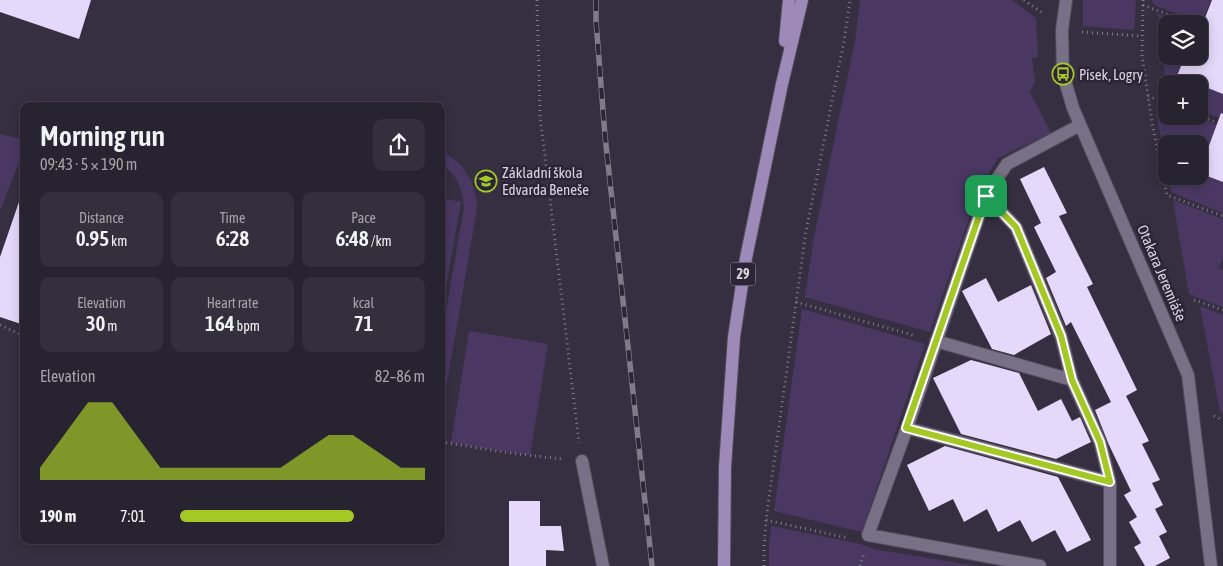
<!DOCTYPE html>
<meta charset="utf-8">
<style>
:root{--surface:#282331;--page:#342f3d;--text:#f1f3f6;--muted:#a5a4ab;--line:#44404d;--accent:#a4c825}
body{margin:0;font-family:"Asap Condensed",sans-serif;background:var(--page);color:var(--text);height:100vh;display:flex;flex-direction:column;font-size:19px;white-space:nowrap}
*{box-sizing:border-box;margin:0}
p{font-size:16px;color:var(--muted)}
.icon{flex:none;width:28px;height:28px;fill:none;stroke:currentColor;stroke-width:2;stroke-linecap:round;stroke-linejoin:round}
.map{position:relative;flex:1;overflow:hidden}
.drawer{position:absolute;left:20px;top:102px;width:425px;height:442px;display:flex;flex-direction:column;background:var(--surface);border-radius:10px;box-shadow:0 2px 12px #0003,0 0 0 1px var(--line)}
.drawer>*{flex:none}
.controls{position:absolute;left:1158px;top:15px;display:grid;gap:10px}
.controls a{display:grid;place-items:center;width:50px;height:50px;border-radius:10px;background:var(--surface);box-shadow:0 2px 12px #0003,0 0 0 1px var(--line);font-size:25px}
.pin{position:absolute;display:grid;place-items:center;width:42px;height:42px;color:#fff;margin:-21px;border-radius:10px;box-shadow:0 2px 8px #0006}
.round{display:grid;place-items:center;flex:none;width:52px;height:52px;border-radius:10px;background:var(--page)}
.head{display:flex;align-items:center;justify-content:space-between;height:85px;padding:0 20px}
h1{font-size:28px;font-weight:600;line-height:38px}
.metrics{display:grid;grid-template-columns:repeat(3,1fr);gap:8px;height:85px;padding:5px 20px}
.metrics div{display:grid;align-content:center;border-radius:10px;background:var(--page);text-align:center}
.metrics b{font-size:21px;font-weight:600}
.metrics small{font-size:14px;font-weight:400}
.metrics p{font-size:14px}
.chart{height:140px;padding:10px 20px}
.chart p{display:flex;justify-content:space-between}
.chart svg{width:100%;height:90px;margin-top:5px;fill:var(--accent);opacity:.7}
ul{padding:0 20px;list-style:none;font-size:16px}
li{display:grid;grid-template-columns:80px 60px 1fr;align-items:center;height:38px}
li i{height:12px;border-radius:6px;background:var(--accent)}
.map>svg:first-child{display:block}
.green{fill:#4a3863}
.building{fill:#e5d8fa}
.lines{fill:none;stroke-linecap:round;stroke-linejoin:round}
.minor-casing{stroke:#524b5b;stroke-width:14}
.major-casing{stroke:#524b5b;stroke-width:14}
.path{stroke:#827c8b;stroke-width:3;stroke-dasharray:1 4;stroke-linecap:butt}
.minor{stroke:#787086;stroke-width:12}
.major{stroke:#9d8ab8;stroke-width:12}
.rail-casing{stroke:#807a89;stroke-width:5.5}
.rail{stroke:#2c2537;stroke-width:4;stroke-dasharray:11;stroke-linecap:butt}
.route-casing{stroke:#fff;stroke-width:10}
.route{stroke:#a4c825;stroke-width:6}
.labels{text-anchor:middle;dominant-baseline:central;stroke-width:5;stroke-linejoin:round;paint-order:stroke}
.shield{fill:#2c2537;stroke:#a49eac;stroke-width:1}
.shield-label{font-size:14px;font-weight:bold;fill:#d7d2de}
.poi-label{font-size:15px;fill:#d7d2de;stroke:#2c2537;text-anchor:start}
.street-label{font-size:15px;fill:#d7d2de;stroke:#2c2537}
</style>
<div class="map">
<svg width="1223" height="566" viewBox="0 0 1223 566">
<rect width="100%" height="100%" fill="#362f41"/>
<path class="green" d="M860,0H1012L1036,18L1038,57L1032,58L1035,82L1030,92L1051,133L998,158L978,192L930,332L805,297L814,237L855,41Z
M1083,0H1136L1134,30L1083,26Z
M1152,0H1211L1202,23L1154,5Z
M1157,13L1185,24H1166V56H1185L1178,76L1197,84H1166V98H1165L1163,30Z
M1199,84L1223,93V119L1199,110Z
M1163,104L1166,105V116H1194L1220,126L1211,150L1207,149L1199,171V144H1166V164L1158,122Z
M0,134L24,140V149L0,211Z
M441,151C464,162 477,184 477,209L447,382L441,394V341L464,207C462,187 458,176 441,164Z
M1199,173L1223,182V213L1171,192L1168,176H1199Z
M441,198L461,202L441,315Z
M1173,200L1223,219V258L1219,268L1223,270V307L1189,294Z
M1200,306L1223,315V413L1220,412Z
M802,309L925,344L862,532L774,511Z
M469,331L548,344L530,455L451,443Z
M771,526L860,544L874,549L977,566H769V547Z"/>
<path class="building" d="M0,0H91L79,39L0,12Z
M1212,0H1223V94L1177,76L1185,56H1199V33Z
M1221,113L1223,114V182L1199,173Z
M1044,167L1067,213L1059,216L1093,284L1087,287L1137,390L1126,396L1149,441L1142,444L1160,480L1152,483L1163,505L1155,509L1167,532L1159,536L1170,558L1155,566H1145L1134,547L1141,543L1129,522L1137,517L1124,495L1131,491L1109,445L1095,410L1111,402L1071,322L1066,326L1046,278L1056,272L1034,227L1041,223L1020,179Z
M20,199H24V325L0,317V257Z
M986,278L998,302L1031,285L1051,334L1014,355L992,349L962,291Z
M971,360L1019,373L1038,411L1061,399L1072,421L1080,417L1091,442L1056,459L961,434L933,378Z
M945,446L1058,477L1091,540L1067,552L1055,530L1032,542L1020,520L998,532L987,509L964,522L953,499L929,511L907,465Z
M509,501H540V526H561L564,551L546,550V566H509Z"/>
<g class="lines">
<g class="minor-casing">
<path id="minor" d="M1066,0L1062,30L1063,74L1073,108L1188,375L1211,566
M986,195L1016,227L1061,336L1072,380L1100,442L1110,482V566
M936,341L1072,380
M907,428L1110,482
M582,461L603,566
M1040,566L868,535L907,428L986,195L1007,164L1080,125"/>
</g>
<g class="major-casing">
<path id="major" d="M785,41L789,0
M724,566L725,467L734,337L746,258L782,84L802,0"/>
</g>
<path class="path" d="M537,0L540,115L579,443
M1024,0L1044,14
M1143,0L1142,55L1152,123L1167,195L1223,216
M1143,5L1193,24
M1082,32L1142,36
M1148,96L1166,103
M1199,115L1215,122
M1194,300L1223,310
M796,302L916,336
M0,325L24,336
M1214,416L1223,420
M441,442L510,453L562,459
M766,520L848,538
M764,566V549L766,520L806,231L844,41L850,0
M860,566L864,553"/>
<use href="#minor" class="minor"/>
<use href="#major" class="major"/>
<g class="rail-casing">
<path id="rail" d="M596,0V21L605,136L652,566"/>
</g>
<use href="#rail" class="rail"/>
</g>
<g class="lines">
<g class="route-casing">
<path id="route" d="M986,196L1016,227L1061,336L1072,380L1100,442L1110,482L906,428Z"/>
</g>
<use href="#route" class="route"/>
</g>
<defs>
<g id="bus-ring" transform="scale(1.125)"><circle r="9.5" fill="#2c2537" stroke="#a4c825" stroke-width="1.5"/><path d="M-5-6H5V4H4V6H2V4H-2V6H-4V4H-5ZM-3.5-4V0h7V-4ZM-3.5 1.2v1.5H-2V1.2ZM2 1.2v1.5H3.5V1.2Z" fill="#a4c825"/></g>
<g id="school-ring" transform="scale(1.125)"><circle r="9.5" fill="#2c2537" stroke="#a4c825" stroke-width="1.5"/><path d="M0-5L7-2L0 1L-7-2ZM-4 1L0 2.5L4 1V4Q0 6-4 4Z" fill="#a4c825"/></g>
</defs>
<g fill-rule="evenodd">
<use href="#bus-ring" x="1063" y="74"/>
<use href="#school-ring" x="486" y="181"/>
</g>
<g class="labels">
<rect class="shield" x="730.5" y="262.5" width="25" height="23" rx="4"/>
<g class="shield-label">
<text x="743" y="274">29</text>
</g>
<g class="poi-label">
<text x="1079" y="74">Písek, Logry</text>
<text x="502" y="172">Základní škola<tspan x="502" dy="17">Edvarda Beneše</tspan></text>
</g>
<g class="street-label">
<text transform="translate(1162 273) rotate(67)">Otakara Jeremiáše</text>
</g>
</g>
</svg>
<div class="controls">
<a><svg class="icon" aria-label="layers" viewBox="0 0 24 24"><path d="M12 4l9 5-9 5-9-5zM3 14l9 5 9-5"/></svg></a>
<a>+</a>
<a>−</a>
</div>
<div class="pin" style="left:986px;top:196px;background:#1e9e55"><svg class="icon" aria-label="arrive" viewBox="0 0 24 24"><path d="M6 21V4h12l-3 4 3 4H6"/></svg></div>
<section class="drawer">
<div class="head"><div><h1>Morning run</h1><p>09:43 · 5 × 190 m</p></div><a class="round"><svg class="icon" aria-label="share" viewBox="0 0 24 24"><path d="M12 15V3M7 8l5-5 5 5M5 13v7h14v-7"/></svg></a></div>
<div class="metrics">
<div><p>Distance</p><b>0.95<small> km</small></b></div>
<div><p>Time</p><b>6:28</b></div>
<div><p>Pace</p><b>6:48<small> /km</small></b></div>
</div>
<div class="metrics">
<div><p>Elevation</p><b>30<small> m</small></b></div>
<div><p>Heart rate</p><b>164<small> bpm</small></b></div>
<div><p>kcal</p><b>71</b></div>
</div>
<div class="chart"><p><span>Elevation</span>82–86 m</p>
<svg viewBox="0 0 160 44" preserveAspectRatio="none"><path d="M0 44V38L10 22L20 6L30 6L40 22L50 38L60 38L70 38L80 38L90 38L100 38L110 30L120 22L130 22L140 30L150 38L160 38V44z"/></svg>
</div>
<ul>
<li><b>190 m</b>7:01<i style="width:71%"></i></li>
</ul>
</section>
</div>
